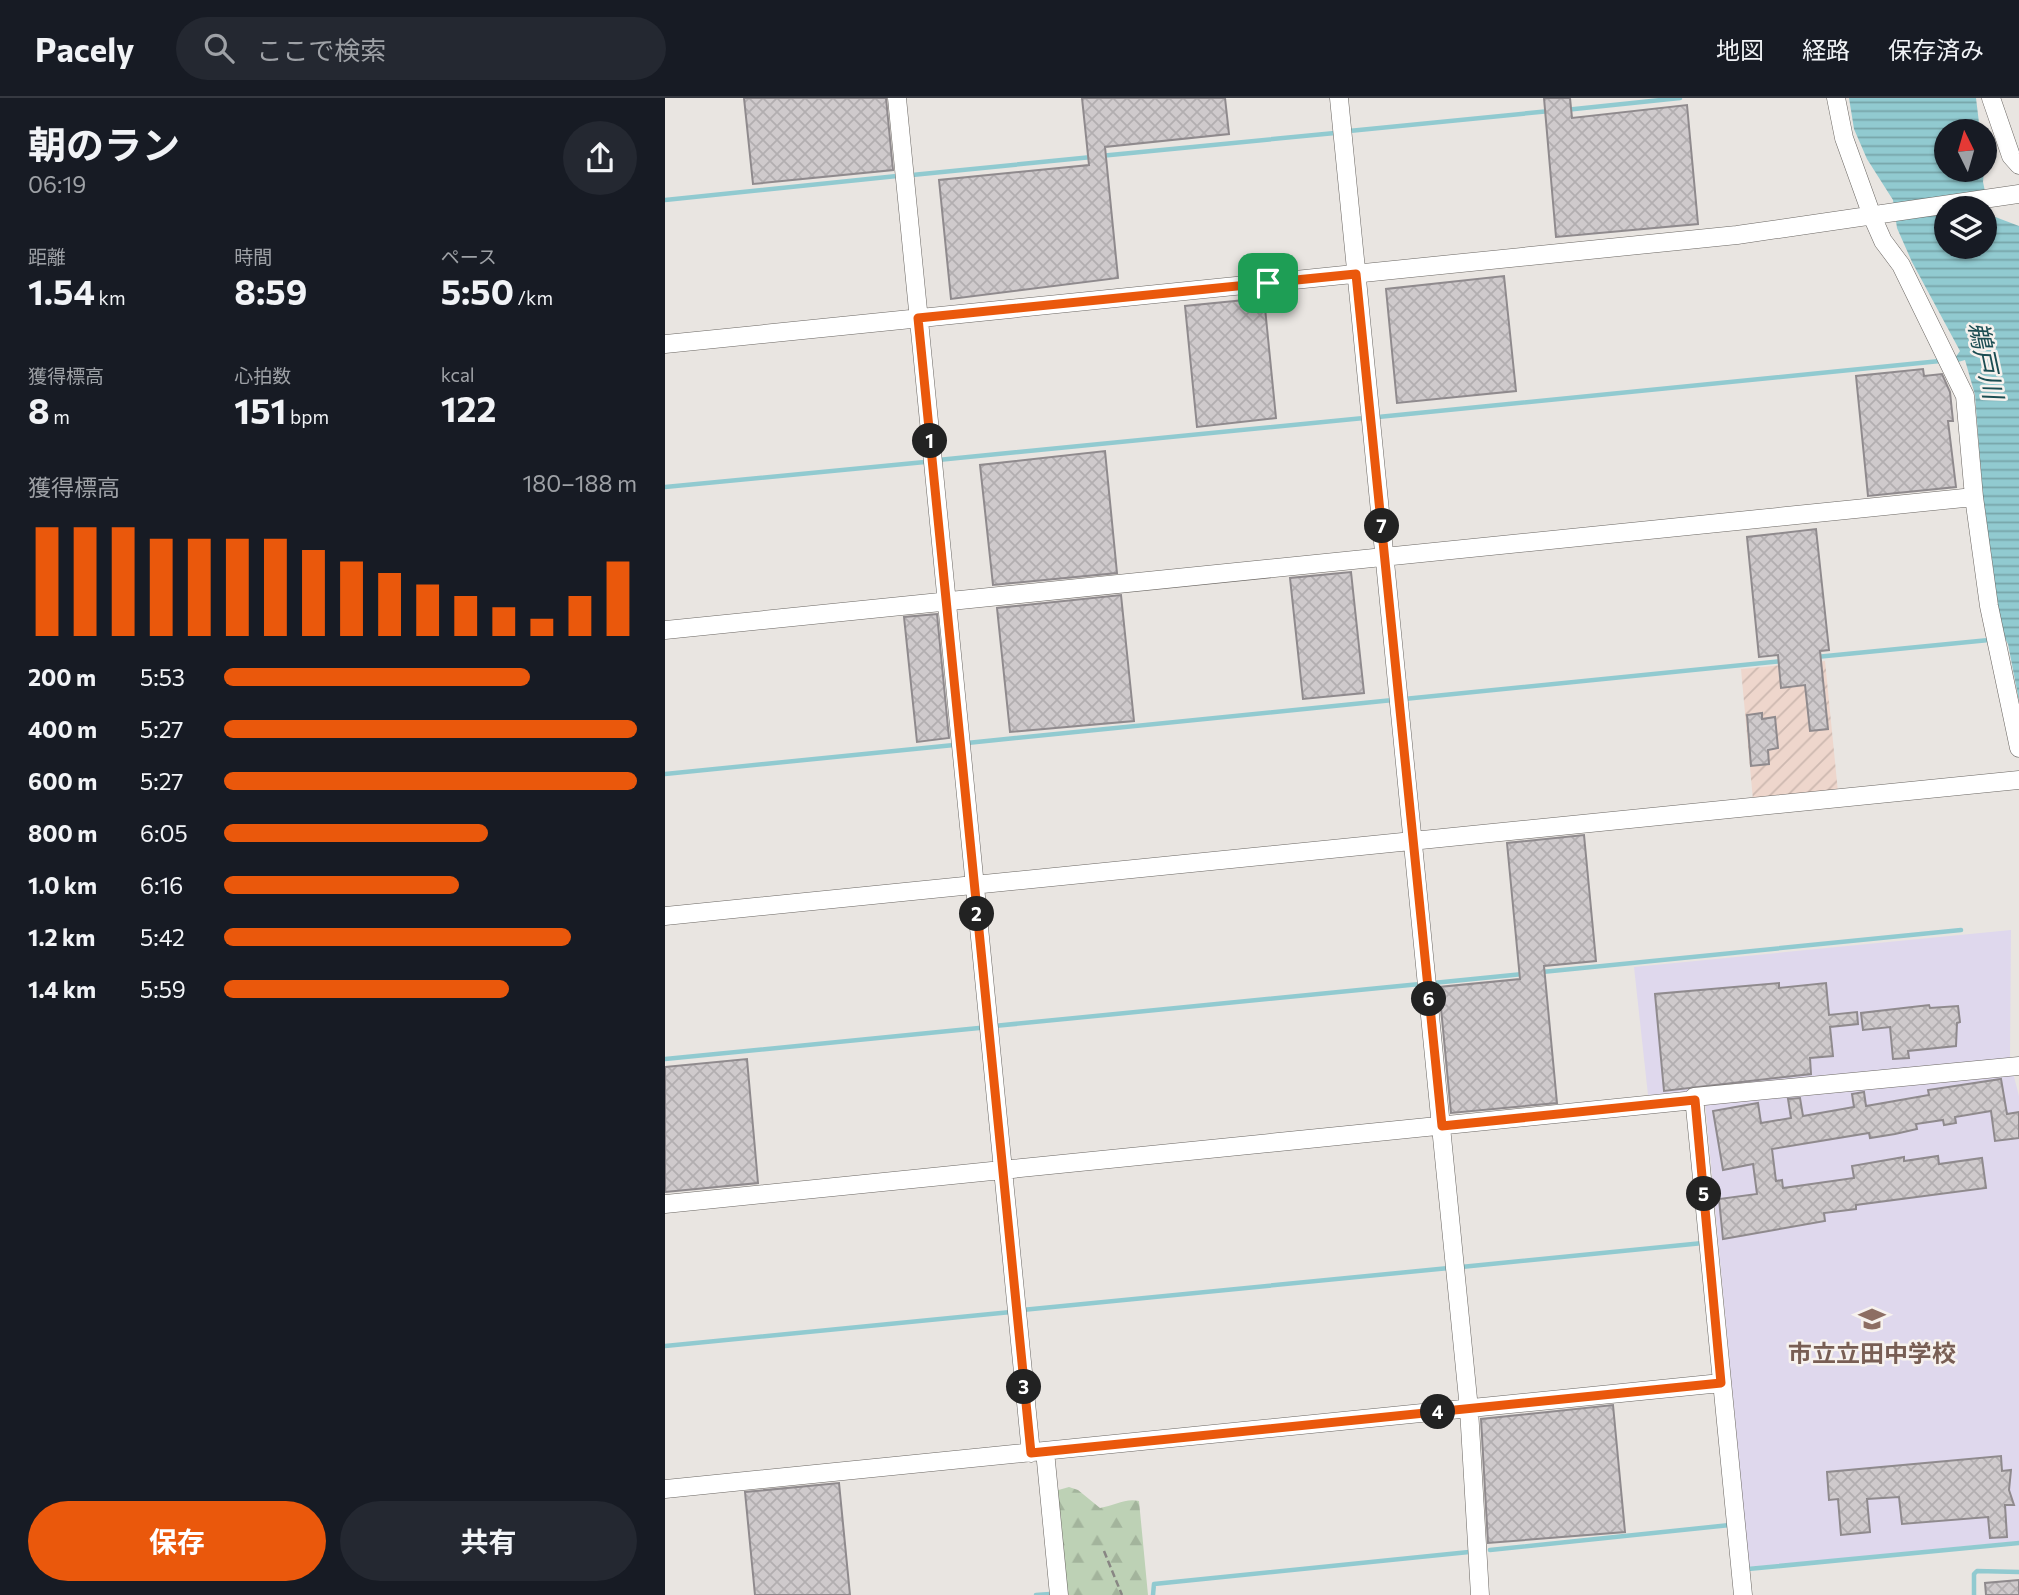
<!DOCTYPE html>
<html lang="ja">
<meta charset="utf-8">
<style>
:root{--surface:#171b24;--page:#242831;--text:#f1f3f6;--muted:#9ea1a6;--line:#363941;--accent:#ea580c}
body{margin:0;font-family:Commissioner,"Noto Sans JP",sans-serif;background:var(--page);color:var(--text);height:100vh;display:flex;flex-direction:column;font-size:26px;white-space:nowrap}
*{box-sizing:border-box;margin:0}
p{font-size:23px;color:var(--muted)}
.icon{flex:none;width:38px;height:38px;fill:none;stroke:currentColor;stroke-width:2;stroke-linecap:round;stroke-linejoin:round}
.map{position:relative;flex:1;overflow:hidden}
.side{display:flex;flex-direction:column;background:var(--surface);width:665px}
.side>*{flex:none}
.needle{width:46px;rotate:355deg}
.buttons{position:absolute;left:1269px;top:21px;display:grid;gap:14px}
.buttons a{display:grid;place-items:center;width:63px;height:63px;border-radius:50%;background:var(--surface);box-shadow:0 2px 5px #0004;font-size:35px}
.pin{position:absolute;display:grid;place-items:center;width:60px;height:60px;color:#fff;margin:-30px;border-radius:14px;box-shadow:0 4px 10px #0006}
.km{position:absolute;width:35px;height:35px;margin:-18px;border-radius:50%;background:#222;color:#fff;font-size:19px;line-height:35px;text-align:center}
.round{display:grid;place-items:center;flex:none;width:74px;height:74px;border-radius:37px;background:var(--page)}
.headline{display:flex;align-items:center;justify-content:space-between;height:119px;padding:0 28px}
h1{font-size:38px;font-weight:700;line-height:52px}
.metrics{display:grid;grid-template-columns:repeat(3,1fr);gap:10px;height:119px;padding:7px 28px}
.metrics div{display:grid;align-content:center}
.metrics b{font-size:35px;font-weight:700}
.metrics small{font-size:19px;font-weight:400}
.metrics p{font-size:19px}
.chart{height:196px;padding:14px 28px}
.chart p{display:flex;justify-content:space-between}
.chart svg{width:100%;height:126px;margin-top:7px;stroke:var(--accent);stroke-width:6}
.primary-button{display:flex;gap:14px;margin-top:auto;padding:14px 28px}
.primary-button a{flex:1;height:80px;border-radius:42px;background:var(--accent);color:#fff;font-size:28px;font-weight:700;line-height:80px;text-align:center}
.primary-button a+a{background:var(--page);color:var(--text)}
ul{padding:0 28px;list-style:none;font-size:23px}
li{display:grid;grid-template-columns:112px 84px 1fr;align-items:center;height:52px}
li i{height:18px;border-radius:9px;background:var(--accent)}
header{display:flex;align-items:center;gap:42px;box-sizing:border-box;height:98px;padding:0 35px;background:var(--surface);border-bottom:2px solid var(--line)}
header strong{font-size:33px}
nav{display:flex;gap:38px;margin-inline-start:auto;font-size:24px}
.search{width:490px;height:63px;background:var(--page);display:flex;align-items:center;gap:18px;box-sizing:border-box;padding:0 24px;border-radius:38px;color:var(--muted);font-size:26px}
main{display:flex;flex:1;min-height:0}
.map>svg:first-child{display:block}
.industrial{fill:url(#industrial-furrows)}
.education{fill:#dfd8ed}
.forest{fill:url(#forest-firs)}
.water{fill:url(#water-rules);fill-rule:evenodd}
.lines{fill:none;stroke-linecap:round;stroke-linejoin:round}
.stream{stroke:#91cad0;stroke-width:4.5}
.building{fill:url(#building-cross-hatch);stroke:#8f8a8d;stroke-width:2}
.minor-casing{stroke:#6a6662;stroke-width:19}
.path{stroke:#888683;stroke-width:2.5;stroke-dasharray:7 3.5;stroke-linecap:butt}
.minor{stroke:#fff;stroke-width:18}
.route-casing{stroke:#fff;stroke-width:14}
.route{stroke:#ea580c;stroke-width:9}
.labels{text-anchor:middle;dominant-baseline:central;stroke-width:5;stroke-linejoin:round;paint-order:stroke}
.education-label{font-size:24px;font-weight:bold;fill:#785e54;stroke:#f7f2ee}
.water-label{font-size:26px;font-style:italic;fill:#1b4d52;stroke:#f7f2ee}
</style>
<header>
<strong>Pacely</strong>
<div class="search"><svg class="icon" aria-label="search" viewBox="0 0 24 24"><circle cx="10" cy="10" r="6"/><path d="M15 15l6 6"/></svg>ここで検索</div>
<nav><a>地図</a><a>経路</a><a>保存済み</a></nav>
</header>
<main>
<section class="side">
<div class="headline"><div><h1>朝のラン</h1><p>06:19</p></div><a class="round"><svg class="icon" aria-label="share" viewBox="0 0 24 24"><path d="M12 15V3M7 8l5-5 5 5M5 13v7h14v-7"/></svg></a></div>
<div class="metrics">
<div><p>距離</p><b>1.54<small> km</small></b></div>
<div><p>時間</p><b>8:59</b></div>
<div><p>ペース</p><b>5:50<small> /km</small></b></div>
</div>
<div class="metrics">
<div><p>獲得標高</p><b>8<small> m</small></b></div>
<div><p>心拍数</p><b>151<small> bpm</small></b></div>
<div><p>kcal</p><b>122</b></div>
</div>
<div class="chart"><p><span>獲得標高</span>180–188 m</p>
<svg viewBox="0 0 160 44" preserveAspectRatio="none"><path d="M5 44V6M15 44V6M25 44V6M35 44V10M45 44V10M55 44V10M65 44V10M75 44V14M85 44V18M95 44V22M105 44V26M115 44V30M125 44V34M135 44V38M145 44V30M155 44V18"/></svg>
</div>
<ul>
<li><b>200 m</b>5:53<i style="width:74%"></i></li>
<li><b>400 m</b>5:27<i style="width:100%"></i></li>
<li><b>600 m</b>5:27<i style="width:100%"></i></li>
<li><b>800 m</b>6:05<i style="width:64%"></i></li>
<li><b>1.0 km</b>6:16<i style="width:57%"></i></li>
<li><b>1.2 km</b>5:42<i style="width:84%"></i></li>
<li><b>1.4 km</b>5:59<i style="width:69%"></i></li>
</ul>
<div class="primary-button"><a>保存</a><a>共有</a></div>
</section>
<div class="map">
<svg width="1354" height="1497" viewBox="0 0 1354 1497">
<defs>
<pattern id="industrial-furrows" width="10" height="10" patternUnits="userSpaceOnUse" patternTransform="scale(1.75)"><rect width="10" height="10" fill="#eed6cc"/><path d="M-1 1l2-2M0 10L10 0M9 11l2-2" fill="none" stroke="#cdb8b0"/></pattern>
<pattern id="forest-firs" width="22" height="20" patternUnits="userSpaceOnUse" patternTransform="scale(1.75)"><rect width="22" height="20" fill="#bdd1b5"/><path d="M5 1l3.5 6h-7zM16 11l3.5 6h-7z" fill="#a3b49c"/></pattern>
<pattern id="water-rules" width="6" height="5" patternUnits="userSpaceOnUse" patternTransform="scale(1.75)"><rect width="6" height="5" fill="#91cad0"/><path d="M0 2.5h6" fill="none" stroke="#77a5a9"/></pattern>
<pattern id="building-cross-hatch" width="8" height="8" patternUnits="userSpaceOnUse" patternTransform="scale(1.75)"><rect width="8" height="8" fill="#cfcacc"/><path d="M0 0l8 8M0 8l8-8" fill="none" stroke="#b2aeb0"/></pattern>
</defs>
<rect width="100%" height="100%" fill="#e9e5e1"/>
<path class="industrial" d="M1160,563L1173,694L1088,702L1076,571Z"/>
<path class="education" d="M1346,832L1345,963L1354,998V1443L1084,1469L1039,993L983,997L969,869Z"/>
<path class="forest" d="M404,1389L413,1392L435,1410C449,1408 460,1400 474,1403L483,1497H404L400,1493L390,1393Z"/>
<path class="water" d="M1184,0H1311L1315,33H1281V72H1319L1318,84L1325,117L1354,128V603L1343,546L1335,531L1319,415L1310,297L1300,262L1293,264L1290,260L1295,253L1247,164L1232,130L1228,102L1202,61L1189,31ZM1281,110H1320V149H1281Z"/>
<g class="lines">
<path class="stream" d="M900,12L1015,0
M684,33L885,13
M435,58L670,35
M247,77L427,59
M0,102L232,78
M713,319L1275,263
M273,362L699,320
M0,389L260,364
M1151,559L1324,542
M739,601L1118,563
M302,645L728,602
M0,676L289,647
M877,874L1296,832
M768,885L858,876
M329,928L755,886
M0,961L314,930
M796,1169L1038,1145
M357,1212L784,1170
M0,1248L346,1214
M825,1452L1065,1427
M1082,1467L1083,1471L1354,1445
M371,1497L385,1496
M488,1497L489,1486L804,1454
M1309,1497V1476L1312,1473L1354,1474"/>
</g>
<path class="building" d="M79,0H221L228,72L88,86Z
M417,0H560L564,36L440,49L453,180L286,201L274,82L424,67Z
M879,0H905L907,20L1022,7L1033,126L891,139Z
M839,178L851,293L732,305L721,191Z
M599,200L611,320L532,329L520,208Z
M1258,271L1259,278L1277,276L1285,294L1288,323H1283L1291,389L1203,398L1191,278Z
M440,353L452,475L328,487L315,367Z
M1151,431L1164,552L1155,553L1163,631L1145,633L1140,587L1116,590L1113,557L1094,559L1082,439Z
M686,474L699,595L638,601L625,480Z
M456,497L469,623L345,634L332,510Z
M272,516L284,640L252,644L239,519Z
M1097,615V621L1110,619L1113,650L1103,652L1104,666L1086,668L1082,617Z
M919,737L931,863L879,868L892,1005L786,1015L774,889L855,881L842,745Z
M1114,885V890L1161,885L1164,917L1192,914L1193,926L1165,929L1168,958L1145,960L1146,976L999,993L990,896Z
M1264,907L1265,910L1293,908L1295,924L1292,925L1291,948L1243,953L1244,960L1228,961L1225,929L1198,932L1196,915Z
M82,961L93,1085L0,1094V969Z
M1336,981L1342,1016L1354,1014V1040L1330,1043L1326,1013L1290,1019L1291,1025L1279,1027L1278,1022L1251,1026L1252,1031L1230,1036L1205,1040L1204,1035L1107,1051L1111,1083L1117,1082L1118,1090L1189,1080L1187,1068L1239,1059V1063L1273,1058L1274,1066L1317,1060L1321,1090L1191,1107V1111L1159,1115L1160,1123L1058,1141L1054,1101L1092,1096L1088,1066L1058,1072L1048,1013L1093,1005L1096,1025L1126,1020L1123,1001L1135,1000L1138,1018L1189,1009L1187,996L1199,994L1201,1008L1264,997L1263,992Z
M948,1307L960,1434L823,1445L816,1321Z
M1336,1358L1337,1373L1346,1372L1344,1392L1349,1407H1340L1342,1439L1325,1440L1323,1419L1237,1426L1234,1399L1202,1401L1205,1434L1176,1437L1173,1401L1164,1402L1162,1374Z
M174,1385L185,1497H90L80,1394Z
M1354,1482V1497H1321L1320,1485Z"/>
<g class="lines">
<g class="minor-casing">
<path id="minor" d="M232,0L366,1355
M674,0L804,1311L815,1497
M1171,0L1179,40L1207,118L1218,143L1236,167L1300,298L1309,399L1324,508L1354,650
M1326,0L1346,58L1354,67
M0,246L1072,137L1354,96
M0,532L1309,399
M0,818L1354,682
M0,1106L1030,1002
M380,1353L394,1497
M0,1391L1056,1285
M1078,1497L1029,999L1354,968"/>
</g>
<path class="path" d="M439,1453L457,1497"/>
<use href="#minor" class="minor"/>
</g>
<g class="lines">
<g class="route-casing">
<path id="route" d="M691,176L777,1028L1030,1002L1056,1285L366,1355L253,220Z"/>
</g>
<use href="#route" class="route"/>
</g>
<defs>
<g id="school-bare" transform="scale(2.1)"><path d="M0-5L7-2L0 1L-7-2ZM-4 1L0 2.5L4 1V4Q0 6-4 4Z" fill="#8d6e63" stroke="#f7f2ee" stroke-width="2.5" paint-order="stroke"/></g>
</defs>
<g fill-rule="evenodd">
<use href="#school-bare" x="1207" y="1221"/>
</g>
<g class="labels">
<g class="education-label">
<text x="1207" y="1254">市立立田中学校</text>
</g>
<g class="water-label">
<text transform="translate(1322 262) rotate(78)">鵜戸川</text>
</g>
</g>
</svg>
<div class="buttons">
<a><svg class="needle" viewBox="-14 -14 28 28"><path d="M0-13l5 13h-10z" fill="#e53935"/><path d="M0 13l5-13h-10z" fill="#9ea1a6"/></svg></a>
<a><svg class="icon" aria-label="layers" viewBox="0 0 24 24"><path d="M12 4l9 5-9 5-9-5zM3 14l9 5 9-5"/></svg></a>
</div>
<div class="pin" style="left:603px;top:185px;background:#1e9e55"><svg class="icon" aria-label="arrive" viewBox="0 0 24 24"><path d="M6 21V4h12l-3 4 3 4H6"/></svg></div>
<b class="km" style="left:265px;top:343px">1</b>
<b class="km" style="left:312px;top:816px">2</b>
<b class="km" style="left:359px;top:1289px">3</b>
<b class="km" style="left:773px;top:1314px">4</b>
<b class="km" style="left:1039px;top:1096px">5</b>
<b class="km" style="left:764px;top:901px">6</b>
<b class="km" style="left:717px;top:428px">7</b>
</div>
</main>
